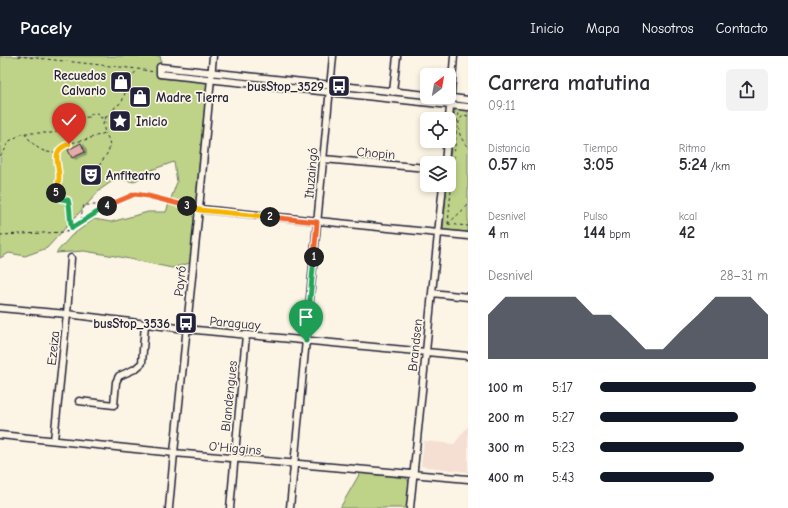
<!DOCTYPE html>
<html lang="es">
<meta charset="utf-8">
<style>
:root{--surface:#fff;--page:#f2f2f3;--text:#2b2b33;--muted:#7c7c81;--accent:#111827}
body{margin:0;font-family:"Comic Neue",sans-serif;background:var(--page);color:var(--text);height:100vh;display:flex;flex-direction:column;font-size:15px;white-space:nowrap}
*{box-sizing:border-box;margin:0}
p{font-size:13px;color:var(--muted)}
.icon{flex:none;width:22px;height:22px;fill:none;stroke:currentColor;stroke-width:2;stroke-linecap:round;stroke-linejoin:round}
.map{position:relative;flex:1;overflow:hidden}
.details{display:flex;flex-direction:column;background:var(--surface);width:320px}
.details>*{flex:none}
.needle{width:26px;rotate:31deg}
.controls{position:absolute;left:420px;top:12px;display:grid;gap:8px}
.controls a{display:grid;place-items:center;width:36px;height:36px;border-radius:6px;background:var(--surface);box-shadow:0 2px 6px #0003;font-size:20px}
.pin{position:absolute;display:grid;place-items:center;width:34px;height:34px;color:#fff;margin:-41px -17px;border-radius:50% 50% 50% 0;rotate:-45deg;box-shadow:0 0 4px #0007}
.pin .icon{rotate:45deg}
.km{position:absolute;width:20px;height:20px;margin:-10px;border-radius:50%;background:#222;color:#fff;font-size:11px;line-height:20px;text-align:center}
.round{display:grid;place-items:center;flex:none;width:42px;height:42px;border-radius:6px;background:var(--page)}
.headline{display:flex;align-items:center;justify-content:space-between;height:68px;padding:0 20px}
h1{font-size:22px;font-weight:600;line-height:30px}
.stats{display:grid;grid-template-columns:repeat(3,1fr);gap:6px;height:68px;padding:4px 20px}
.stats div{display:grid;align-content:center}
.stats b{font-size:17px;font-weight:600}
.stats small{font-size:11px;font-weight:400}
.stats p{font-size:11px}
.chart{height:112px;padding:8px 20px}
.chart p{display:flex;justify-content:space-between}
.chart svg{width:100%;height:72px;margin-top:4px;fill:var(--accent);opacity:.7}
ul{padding:0 20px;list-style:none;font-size:13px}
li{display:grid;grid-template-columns:64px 48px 1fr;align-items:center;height:30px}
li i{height:10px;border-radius:5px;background:var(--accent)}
header{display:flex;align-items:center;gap:24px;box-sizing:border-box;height:56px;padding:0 20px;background:var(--accent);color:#fff}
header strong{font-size:19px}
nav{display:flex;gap:22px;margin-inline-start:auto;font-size:14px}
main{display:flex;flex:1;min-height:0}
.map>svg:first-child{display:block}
.built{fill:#f5dfd2}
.green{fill:#bed288;stroke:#707a62}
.building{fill:#e6aba6;stroke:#22223b;filter:url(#shadow)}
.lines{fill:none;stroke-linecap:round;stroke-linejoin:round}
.minor-casing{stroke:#22223b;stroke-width:9}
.path{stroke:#22223b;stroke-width:1;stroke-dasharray:3 3;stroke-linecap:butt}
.minor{stroke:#fcf5e5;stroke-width:6}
.split-1-casing{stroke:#fff;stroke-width:8}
.split-2-casing{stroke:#fff;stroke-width:8}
.split-3-casing{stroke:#fff;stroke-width:8}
.split-4-casing{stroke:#fff;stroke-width:8}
.split-5-casing{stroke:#fff;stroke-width:8}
.split-6-casing{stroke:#fff;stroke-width:8}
.split-1{stroke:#22a559;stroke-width:5}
.split-2{stroke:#f0652b;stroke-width:5}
.split-3{stroke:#f5b400;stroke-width:5}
.split-4{stroke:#f0652b;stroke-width:5}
.split-5{stroke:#22a559;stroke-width:5}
.split-6{stroke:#f5b400;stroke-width:5}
.labels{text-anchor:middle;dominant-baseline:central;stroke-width:3.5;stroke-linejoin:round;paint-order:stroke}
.poi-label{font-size:13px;font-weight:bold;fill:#22223b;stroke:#fcf5e5;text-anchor:end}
.street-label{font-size:13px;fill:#22223b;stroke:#fcf5e5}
</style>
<header>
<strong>Pacely</strong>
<nav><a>Inicio</a><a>Mapa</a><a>Nosotros</a><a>Contacto</a></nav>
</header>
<main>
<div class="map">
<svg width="468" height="452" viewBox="0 0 468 452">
<defs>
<filter id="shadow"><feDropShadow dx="3" dy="1.5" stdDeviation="0" flood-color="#0004"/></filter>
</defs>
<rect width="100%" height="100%" fill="#fcf5e5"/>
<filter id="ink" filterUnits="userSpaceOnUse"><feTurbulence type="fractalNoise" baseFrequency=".025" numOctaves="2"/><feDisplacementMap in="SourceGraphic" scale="8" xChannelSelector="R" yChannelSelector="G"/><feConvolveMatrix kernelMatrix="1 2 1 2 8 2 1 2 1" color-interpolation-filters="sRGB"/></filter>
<g filter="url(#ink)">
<path class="built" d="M468,370V416L421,410L424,385L454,388Z"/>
<path class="green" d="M0,0H160L161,4L158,22L207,26L190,207L172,212L115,200L84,195L56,197L71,180L94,163L111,166L148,156H166L177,126L174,106L151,114L134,126L117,122L101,133L47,192L25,200L9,197L0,202Z
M455,53L468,54V176L443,174L447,129H449V112Z
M360,417L406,422L409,426L407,452H340Z"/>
<path class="building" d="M81,87L85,96L72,102L68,94Z"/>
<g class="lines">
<g class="minor-casing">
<path id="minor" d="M393,36L397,0
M427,39L160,11V18L468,51
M445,41L468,44
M449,63L454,0
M323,103L427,112
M445,107L447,85
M199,153L468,180
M432,237L468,241
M0,252L67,258L186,273L468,300
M79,345L114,349L116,326L119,320L135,313L142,307L145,268
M0,379L174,397L468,423
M54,384L67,258L71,202
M169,452L174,397L199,153L213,0
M230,452L246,279
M290,452L333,0
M410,452L443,129"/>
</g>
<path class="path" d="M18,0L138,13L154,16
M468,60L464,59C453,67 460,83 468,91
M104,66L109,69L115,65L116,59L113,55
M25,77C32,89 43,99 57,96
M0,100L5,94L8,86L23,77H53L59,75L73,62L89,61L91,58L97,57L101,62L106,61L112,57L115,51L122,46L125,37L127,26L138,13
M89,115L98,112C105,98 116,93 105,77
M82,164L81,160L84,149H107
M448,168L458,56
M448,168L468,149
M448,168L468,170
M72,171C69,162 71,153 68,144L61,143L56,136C58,129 60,122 59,115C58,111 55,107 56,103C58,86 75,87 88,83C93,81 99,79 105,77L103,68L106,61
M0,179L65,176L108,149L135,138L148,140L193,152"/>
<use href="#minor" class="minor"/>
</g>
</g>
<g class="lines" filter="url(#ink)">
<g class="split-1-casing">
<path id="split-1" d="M306,285L314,201"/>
</g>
<g class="split-2-casing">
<path id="split-2" d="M270,161L317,166L314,201"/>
</g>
<g class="split-3-casing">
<path id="split-3" d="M187,150L199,154L270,161"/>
</g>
<g class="split-4-casing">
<path id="split-4" d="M107,150L135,138L148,140L187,150"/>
</g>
<g class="split-5-casing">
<path id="split-5" d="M56,137L61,143L68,144C71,154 69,163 72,172L107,150"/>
</g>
<g class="split-6-casing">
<path id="split-6" d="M56,137C57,132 59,127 59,121C59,107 50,94 69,88"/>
</g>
<use href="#split-1" class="split-1"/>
<use href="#split-2" class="split-2"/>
<use href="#split-3" class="split-3"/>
<use href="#split-4" class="split-4"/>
<use href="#split-5" class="split-5"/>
<use href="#split-6" class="split-6"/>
</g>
<defs>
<g id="shop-square" transform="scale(1.15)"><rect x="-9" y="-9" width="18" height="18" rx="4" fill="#22223b" stroke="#fcf5e5"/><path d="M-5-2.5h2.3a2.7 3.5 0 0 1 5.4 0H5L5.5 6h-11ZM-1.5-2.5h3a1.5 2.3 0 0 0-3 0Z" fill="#fff"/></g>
<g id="bus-square" transform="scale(1.15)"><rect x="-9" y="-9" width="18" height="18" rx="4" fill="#22223b" stroke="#fcf5e5"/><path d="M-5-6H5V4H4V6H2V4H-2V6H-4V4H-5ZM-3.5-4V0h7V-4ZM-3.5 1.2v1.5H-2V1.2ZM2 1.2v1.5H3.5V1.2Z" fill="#fff"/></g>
<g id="sight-square" transform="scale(1.15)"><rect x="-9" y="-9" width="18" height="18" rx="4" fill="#22223b" stroke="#fcf5e5"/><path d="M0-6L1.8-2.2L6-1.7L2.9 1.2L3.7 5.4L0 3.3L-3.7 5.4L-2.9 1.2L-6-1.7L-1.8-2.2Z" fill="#fff"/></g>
<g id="theatre-square" transform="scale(1.15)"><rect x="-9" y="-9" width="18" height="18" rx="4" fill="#22223b" stroke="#fcf5e5"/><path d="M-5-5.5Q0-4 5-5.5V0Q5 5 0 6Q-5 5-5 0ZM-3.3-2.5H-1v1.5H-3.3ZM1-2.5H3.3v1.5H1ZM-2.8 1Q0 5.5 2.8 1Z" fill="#fff"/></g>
</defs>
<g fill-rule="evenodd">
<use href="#shop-square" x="121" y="26"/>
<use href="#bus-square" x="339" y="30"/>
<use href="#shop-square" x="140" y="41"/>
<use href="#sight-square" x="120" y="65"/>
<use href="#theatre-square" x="91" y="119"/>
<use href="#bus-square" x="186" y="267"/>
</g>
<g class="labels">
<g class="poi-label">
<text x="106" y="19">Recuedos<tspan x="106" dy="15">Calvario</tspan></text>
<text x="324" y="30">busStop_3529</text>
<text x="156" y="41" text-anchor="start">Madre Tierra</text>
<text x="136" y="65" text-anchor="start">Inicio</text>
<text x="106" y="119" text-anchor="start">Anfiteatro</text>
<text x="170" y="267">busStop_3536</text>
</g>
<g class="street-label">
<text transform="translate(376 97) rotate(5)">Chopin</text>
<text transform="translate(311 117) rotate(-85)">Ituzaingó</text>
<text transform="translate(180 225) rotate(-84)">Payró</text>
<text transform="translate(235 267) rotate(5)">Paraguay</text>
<text transform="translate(415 289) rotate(-84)">Brandsen</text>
<text transform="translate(53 292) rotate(-84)">Ezeiza</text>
<text transform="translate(229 340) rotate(-84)">Blandengues</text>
<text transform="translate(235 392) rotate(5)">O'Higgins</text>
</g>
</g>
</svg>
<div class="controls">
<a><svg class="needle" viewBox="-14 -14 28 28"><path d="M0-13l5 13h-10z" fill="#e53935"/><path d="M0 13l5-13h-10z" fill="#7c7c81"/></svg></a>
<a><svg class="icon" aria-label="locate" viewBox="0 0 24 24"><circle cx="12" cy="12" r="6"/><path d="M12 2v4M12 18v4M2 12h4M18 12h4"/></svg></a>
<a><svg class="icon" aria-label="layers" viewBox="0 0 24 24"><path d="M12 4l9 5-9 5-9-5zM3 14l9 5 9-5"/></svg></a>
</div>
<div class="pin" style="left:306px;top:285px;background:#1e9e55"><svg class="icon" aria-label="arrive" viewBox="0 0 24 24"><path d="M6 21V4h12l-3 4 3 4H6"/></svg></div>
<div class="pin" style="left:69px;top:88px;background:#d93025"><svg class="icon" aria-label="check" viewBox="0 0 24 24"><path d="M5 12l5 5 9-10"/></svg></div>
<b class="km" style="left:314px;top:201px">1</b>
<b class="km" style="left:270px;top:161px">2</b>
<b class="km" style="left:187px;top:150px">3</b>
<b class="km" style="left:107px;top:150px">4</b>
<b class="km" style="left:56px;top:137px">5</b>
</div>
<section class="details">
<div class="headline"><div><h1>Carrera matutina</h1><p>09:11</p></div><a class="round"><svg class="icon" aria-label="share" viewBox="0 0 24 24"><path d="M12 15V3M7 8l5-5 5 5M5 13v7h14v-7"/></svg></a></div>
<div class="stats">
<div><p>Distancia</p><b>0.57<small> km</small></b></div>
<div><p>Tiempo</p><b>3:05</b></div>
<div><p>Ritmo</p><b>5:24<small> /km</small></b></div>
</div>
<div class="stats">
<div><p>Desnivel</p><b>4<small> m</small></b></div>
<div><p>Pulso</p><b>144<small> bpm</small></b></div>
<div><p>kcal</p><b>42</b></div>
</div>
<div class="chart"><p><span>Desnivel</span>28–31 m</p>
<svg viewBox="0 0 160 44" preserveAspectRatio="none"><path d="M0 44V17L10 6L20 6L30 6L40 6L50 6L60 17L70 17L80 27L90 38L100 38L110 27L120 17L130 6L140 6L150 6L160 17V44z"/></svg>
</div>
<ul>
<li><b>100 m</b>5:17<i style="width:93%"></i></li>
<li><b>200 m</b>5:27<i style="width:82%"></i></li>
<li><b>300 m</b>5:23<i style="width:86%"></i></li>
<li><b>400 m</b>5:43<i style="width:68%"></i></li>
</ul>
</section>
</main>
